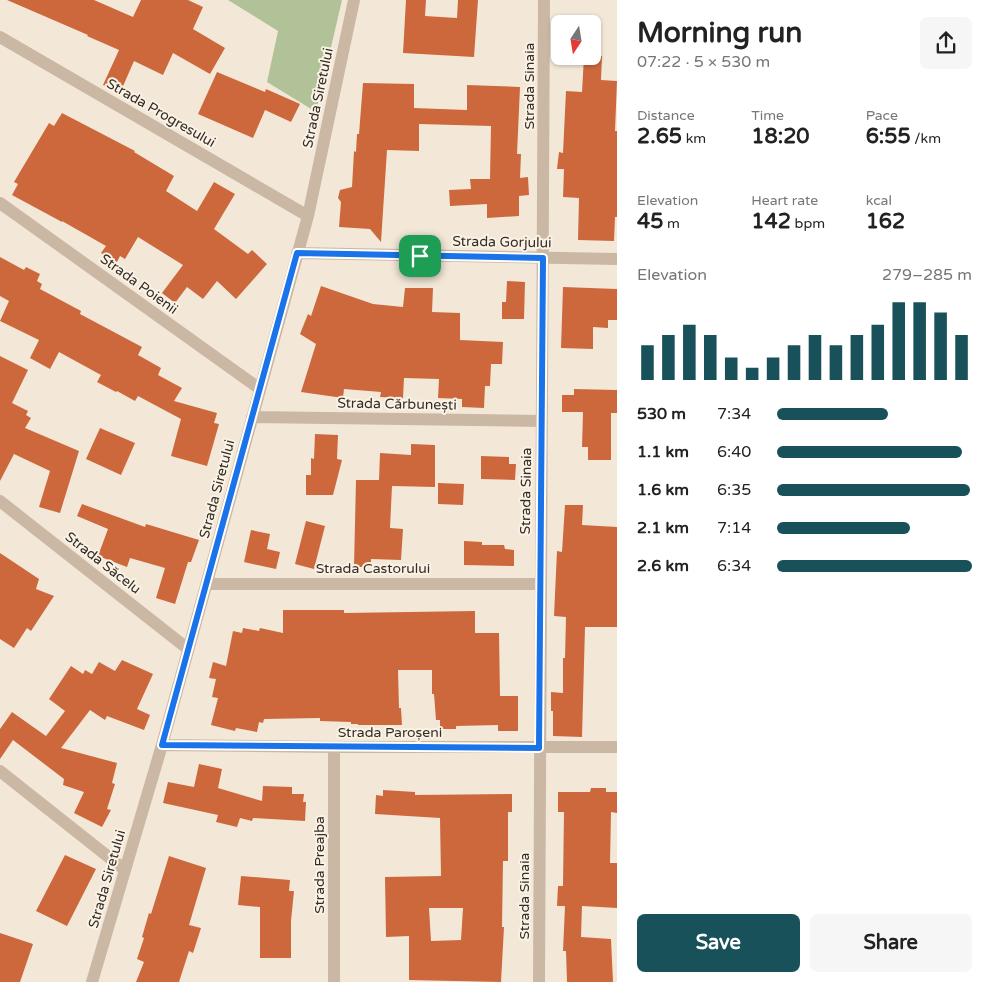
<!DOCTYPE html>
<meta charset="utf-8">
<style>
:root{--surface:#fff;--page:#f6f6f6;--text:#222;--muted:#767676;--accent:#19515a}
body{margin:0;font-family:"Varela Round",sans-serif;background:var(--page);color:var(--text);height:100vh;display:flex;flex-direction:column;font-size:19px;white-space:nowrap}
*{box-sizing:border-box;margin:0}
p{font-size:16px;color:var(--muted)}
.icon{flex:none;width:28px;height:28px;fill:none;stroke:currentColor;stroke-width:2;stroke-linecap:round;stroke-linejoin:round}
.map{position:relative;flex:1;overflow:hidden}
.drawer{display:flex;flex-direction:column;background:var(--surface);width:375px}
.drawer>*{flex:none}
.needle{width:32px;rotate:192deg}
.buttons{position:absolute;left:551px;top:15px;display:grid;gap:10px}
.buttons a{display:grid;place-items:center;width:50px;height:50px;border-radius:8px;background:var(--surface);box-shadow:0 1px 4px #0004;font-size:25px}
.pin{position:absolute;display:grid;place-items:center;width:42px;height:42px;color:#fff;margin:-21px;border-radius:10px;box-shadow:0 2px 8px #0006}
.round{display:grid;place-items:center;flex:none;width:52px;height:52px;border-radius:8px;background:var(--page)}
.summary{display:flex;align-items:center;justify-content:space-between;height:85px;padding:0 20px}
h1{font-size:28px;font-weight:700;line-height:38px}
.figures{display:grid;grid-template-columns:repeat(3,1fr);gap:8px;height:85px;padding:5px 20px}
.figures div{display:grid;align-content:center}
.figures b{font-size:21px;font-weight:700}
.figures small{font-size:14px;font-weight:400}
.figures p{font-size:14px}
.chart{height:140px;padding:10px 20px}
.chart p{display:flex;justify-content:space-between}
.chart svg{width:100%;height:90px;margin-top:5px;stroke:var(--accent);stroke-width:6}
.button{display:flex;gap:10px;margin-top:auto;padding:10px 20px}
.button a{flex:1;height:58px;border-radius:8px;background:var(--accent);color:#fff;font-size:20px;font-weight:700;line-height:58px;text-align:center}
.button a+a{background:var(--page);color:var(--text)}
ul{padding:0 20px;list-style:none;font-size:16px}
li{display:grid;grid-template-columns:80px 60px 1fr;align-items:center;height:38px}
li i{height:12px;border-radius:6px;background:var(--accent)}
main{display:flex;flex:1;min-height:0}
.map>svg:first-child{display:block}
.green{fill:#b1c298}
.building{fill:#cd683c;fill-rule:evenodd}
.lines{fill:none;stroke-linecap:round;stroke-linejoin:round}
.minor{stroke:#cbb8a4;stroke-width:12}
.route-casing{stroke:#fff;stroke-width:10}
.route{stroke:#1a73e8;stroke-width:6}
.labels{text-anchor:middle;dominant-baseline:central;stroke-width:4;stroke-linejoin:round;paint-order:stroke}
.street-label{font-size:14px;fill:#362c26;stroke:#faf2e5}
</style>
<main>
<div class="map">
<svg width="617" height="982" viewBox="0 0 617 982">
<rect width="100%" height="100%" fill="#f3e8d8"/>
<path class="green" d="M228,0H342L316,112L267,82L278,31Z"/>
<path class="building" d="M7,0H94L133,17L141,0H188L203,7L193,29L225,48L210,74L173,53L163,75L134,61L120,93L103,85L119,50L87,36L88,35Z
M406,0H426L425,16L457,18L458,0H478L474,57L403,53Z
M584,56H602L601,80L617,81L615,131H617V217H615L614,241L578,240L579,198L563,197L564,169H557L559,152L563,153L566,91L582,92Z
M217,72L265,92L266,89L300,104L291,122L265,110L253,138L198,114Z
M363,83L414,84V108L467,110V85L520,87L517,154H521L520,178L528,177L529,195L519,196V216L487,218V204L450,206L449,190L471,189L470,179H490L491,126L419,124V151L387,150L381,242L370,229L339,227L341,202L338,198L340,190L352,187L354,151L356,152L357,134H359Z
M62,113L135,151L134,152L174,176L166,191L197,211L214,182L235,194L214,229L248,254L252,250L267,264L236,299L217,281L203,299L187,287L175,303L162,293L183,265L138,237L125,259L120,256L117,262L101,253L106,246L62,221V222L12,195L18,184L14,182L49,123L54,126Z
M0,257L24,270L26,267L40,274L37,281L42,284L40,289L81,311L80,314L142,347L138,355L161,368L158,375L182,388L174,401L217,413L214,423L219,424L207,466L171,456L181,419L138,396L135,401L117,391L116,392L97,382L101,375L59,352L50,369L30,358L39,340L0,321L9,301L0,296Z
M507,281L525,282L524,319H502V302H506Z
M321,286L373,304L403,307L405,288H433L432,312L460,313V340L503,342L502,364H491L490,386H485L484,408L462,407V399L438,398L439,379L404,378L403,398L380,397L381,392L344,389L343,398L301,392L316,344L300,334L308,314L311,316Z
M563,287L617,289V320H608V328L593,327V349L561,348Z
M0,356L28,370L12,403L28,411L26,415L31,418L25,428L79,451L60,513L39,507L50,471L14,454L0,481Z
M574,389L617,390V413H611V460H588V447H582L583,412H562V395H574Z
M100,428L135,443L121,475L86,459Z
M315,434L338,435L337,459L342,460L333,495H306V475H311V458L314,459Z
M411,444L435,445V487L392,486L390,528L403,529L401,560L371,559V567H354L356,480H379L380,453L411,455Z
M481,456L509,457V464H516L515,480L481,479Z
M438,483L464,484L463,505L438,504Z
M82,504L145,527L146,524L199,540L191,562H188L175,604L156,598L165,568L130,558L127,567L98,556L108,529L77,516Z
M565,505H583L582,525L617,527V627H585L582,737L553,736V711H551V692L563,693V658H565L566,617L554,616L557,551L562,552Z
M306,521L325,526L314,569L295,564Z
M251,530L270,534L267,549L280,552L276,569L244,562Z
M464,541L482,542V545H504L505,549L514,550V566L464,565Z
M0,553L39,579L36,589L54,596L31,631L27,628L14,648L0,639Z
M283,610H344V613L475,611V633H499L500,696H518V731H498V725L456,726V729H440V720H436L434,694H432V670H398L399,708H401L402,725H358V724H351V722L320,721V718L264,719L263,723L259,722L257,732L236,728L235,731L211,725L218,698L212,697L216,679L209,678L213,662L226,666L233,631L242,633L243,628L259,631L260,628L283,633Z
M122,660L153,674L137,709L150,715L144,730L107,716L105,720L90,710L61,748L117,763L112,783L115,784L107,809L111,810L102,827L74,813L84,792L63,785L64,779L13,740L0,759V729L12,712L46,736L65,711L49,699L71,666L83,674L85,670L92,674L99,662L115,671Z
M199,764L222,769L218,788L262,801L263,786L292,787V794H304L303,802H306L305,821L253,818L252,821L240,818L237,827L216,822L218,815L163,803L168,782L194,787Z
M591,788H606V792H617V813L611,812L610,863H617V908L582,906L581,937L611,939L613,982H567L566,951H563L565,906H557L558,886H563L564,812H558V792H590Z
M383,790L415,792V795L512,794V812H508V861H503L502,927H504L501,982L409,980V936L386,937L385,877L441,876L440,818L375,814L376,795L383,796ZM429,908H463L461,940L431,941Z
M65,855L96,869L67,926L36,911Z
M169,856L206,868L189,925L201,928L193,953L189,951L179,982H136L144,962L137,959L144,938L142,937L149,913L151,914Z
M241,876L290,880L289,891H294L291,921V958H260V907L238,905Z
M0,933L33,944L20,982H0Z"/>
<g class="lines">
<path class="minor" d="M0,37L308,216
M0,203L260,389
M297,253L617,259
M252,417L541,421
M0,501L188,649
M207,584H540
M162,745L334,747H617
M0,771L125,870
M92,982L162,745L308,216L354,0
M334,982V747
M539,982L544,0"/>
</g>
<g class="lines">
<g class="route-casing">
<path id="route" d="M297,253L543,258L539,748L162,745Z"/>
</g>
<use href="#route" class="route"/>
</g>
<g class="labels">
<g class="street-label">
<text transform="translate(529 86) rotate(-90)">Strada Sinaia</text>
<text transform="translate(318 98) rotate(-78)">Strada Siretului</text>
<text transform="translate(161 113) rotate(30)">Strada Progresului</text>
<text transform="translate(502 242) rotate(1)">Strada Gorjului</text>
<text transform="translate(139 284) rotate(36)">Strada Poienii</text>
<text transform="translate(397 404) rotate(1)">Strada Cărbunești</text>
<text transform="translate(217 489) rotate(-75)">Strada Siretului</text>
<text transform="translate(526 491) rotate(-89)">Strada Sinaia</text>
<text transform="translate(103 563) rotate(38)">Strada Săcelu</text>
<text x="373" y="568">Strada Castorului</text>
<text x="390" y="732">Strada Paroșeni</text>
<text transform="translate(319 865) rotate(-90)">Strada Preajba</text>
<text transform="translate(107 879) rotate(-74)">Strada Siretului</text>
<text transform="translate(524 896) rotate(-90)">Strada Sinaia</text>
</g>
</g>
</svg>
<div class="buttons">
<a><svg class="needle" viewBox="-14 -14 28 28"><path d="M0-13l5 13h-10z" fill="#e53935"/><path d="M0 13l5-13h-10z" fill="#767676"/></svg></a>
</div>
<div class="pin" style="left:420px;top:256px;background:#1e9e55"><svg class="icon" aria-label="arrive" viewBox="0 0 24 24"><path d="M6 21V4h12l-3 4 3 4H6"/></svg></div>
</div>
<section class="drawer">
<div class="summary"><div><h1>Morning run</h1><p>07:22 · 5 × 530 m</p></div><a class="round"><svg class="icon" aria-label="share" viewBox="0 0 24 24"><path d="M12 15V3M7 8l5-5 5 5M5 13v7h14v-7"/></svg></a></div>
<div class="figures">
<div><p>Distance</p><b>2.65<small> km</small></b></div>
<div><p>Time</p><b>18:20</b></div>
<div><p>Pace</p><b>6:55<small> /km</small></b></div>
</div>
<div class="figures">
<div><p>Elevation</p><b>45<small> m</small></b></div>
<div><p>Heart rate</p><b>142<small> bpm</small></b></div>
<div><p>kcal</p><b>162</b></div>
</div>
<div class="chart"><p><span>Elevation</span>279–285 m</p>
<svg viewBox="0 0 160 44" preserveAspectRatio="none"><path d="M5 44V27M15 44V22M25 44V17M35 44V22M45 44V33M55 44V38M65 44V33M75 44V27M85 44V22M95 44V27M105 44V22M115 44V17M125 44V6M135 44V6M145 44V11M155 44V22"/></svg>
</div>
<ul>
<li><b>530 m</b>7:34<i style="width:57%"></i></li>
<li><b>1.1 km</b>6:40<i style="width:95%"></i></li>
<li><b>1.6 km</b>6:35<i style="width:99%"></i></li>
<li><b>2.1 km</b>7:14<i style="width:68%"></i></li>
<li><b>2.6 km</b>6:34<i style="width:100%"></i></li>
</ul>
<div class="button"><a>Save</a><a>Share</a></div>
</section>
</main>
